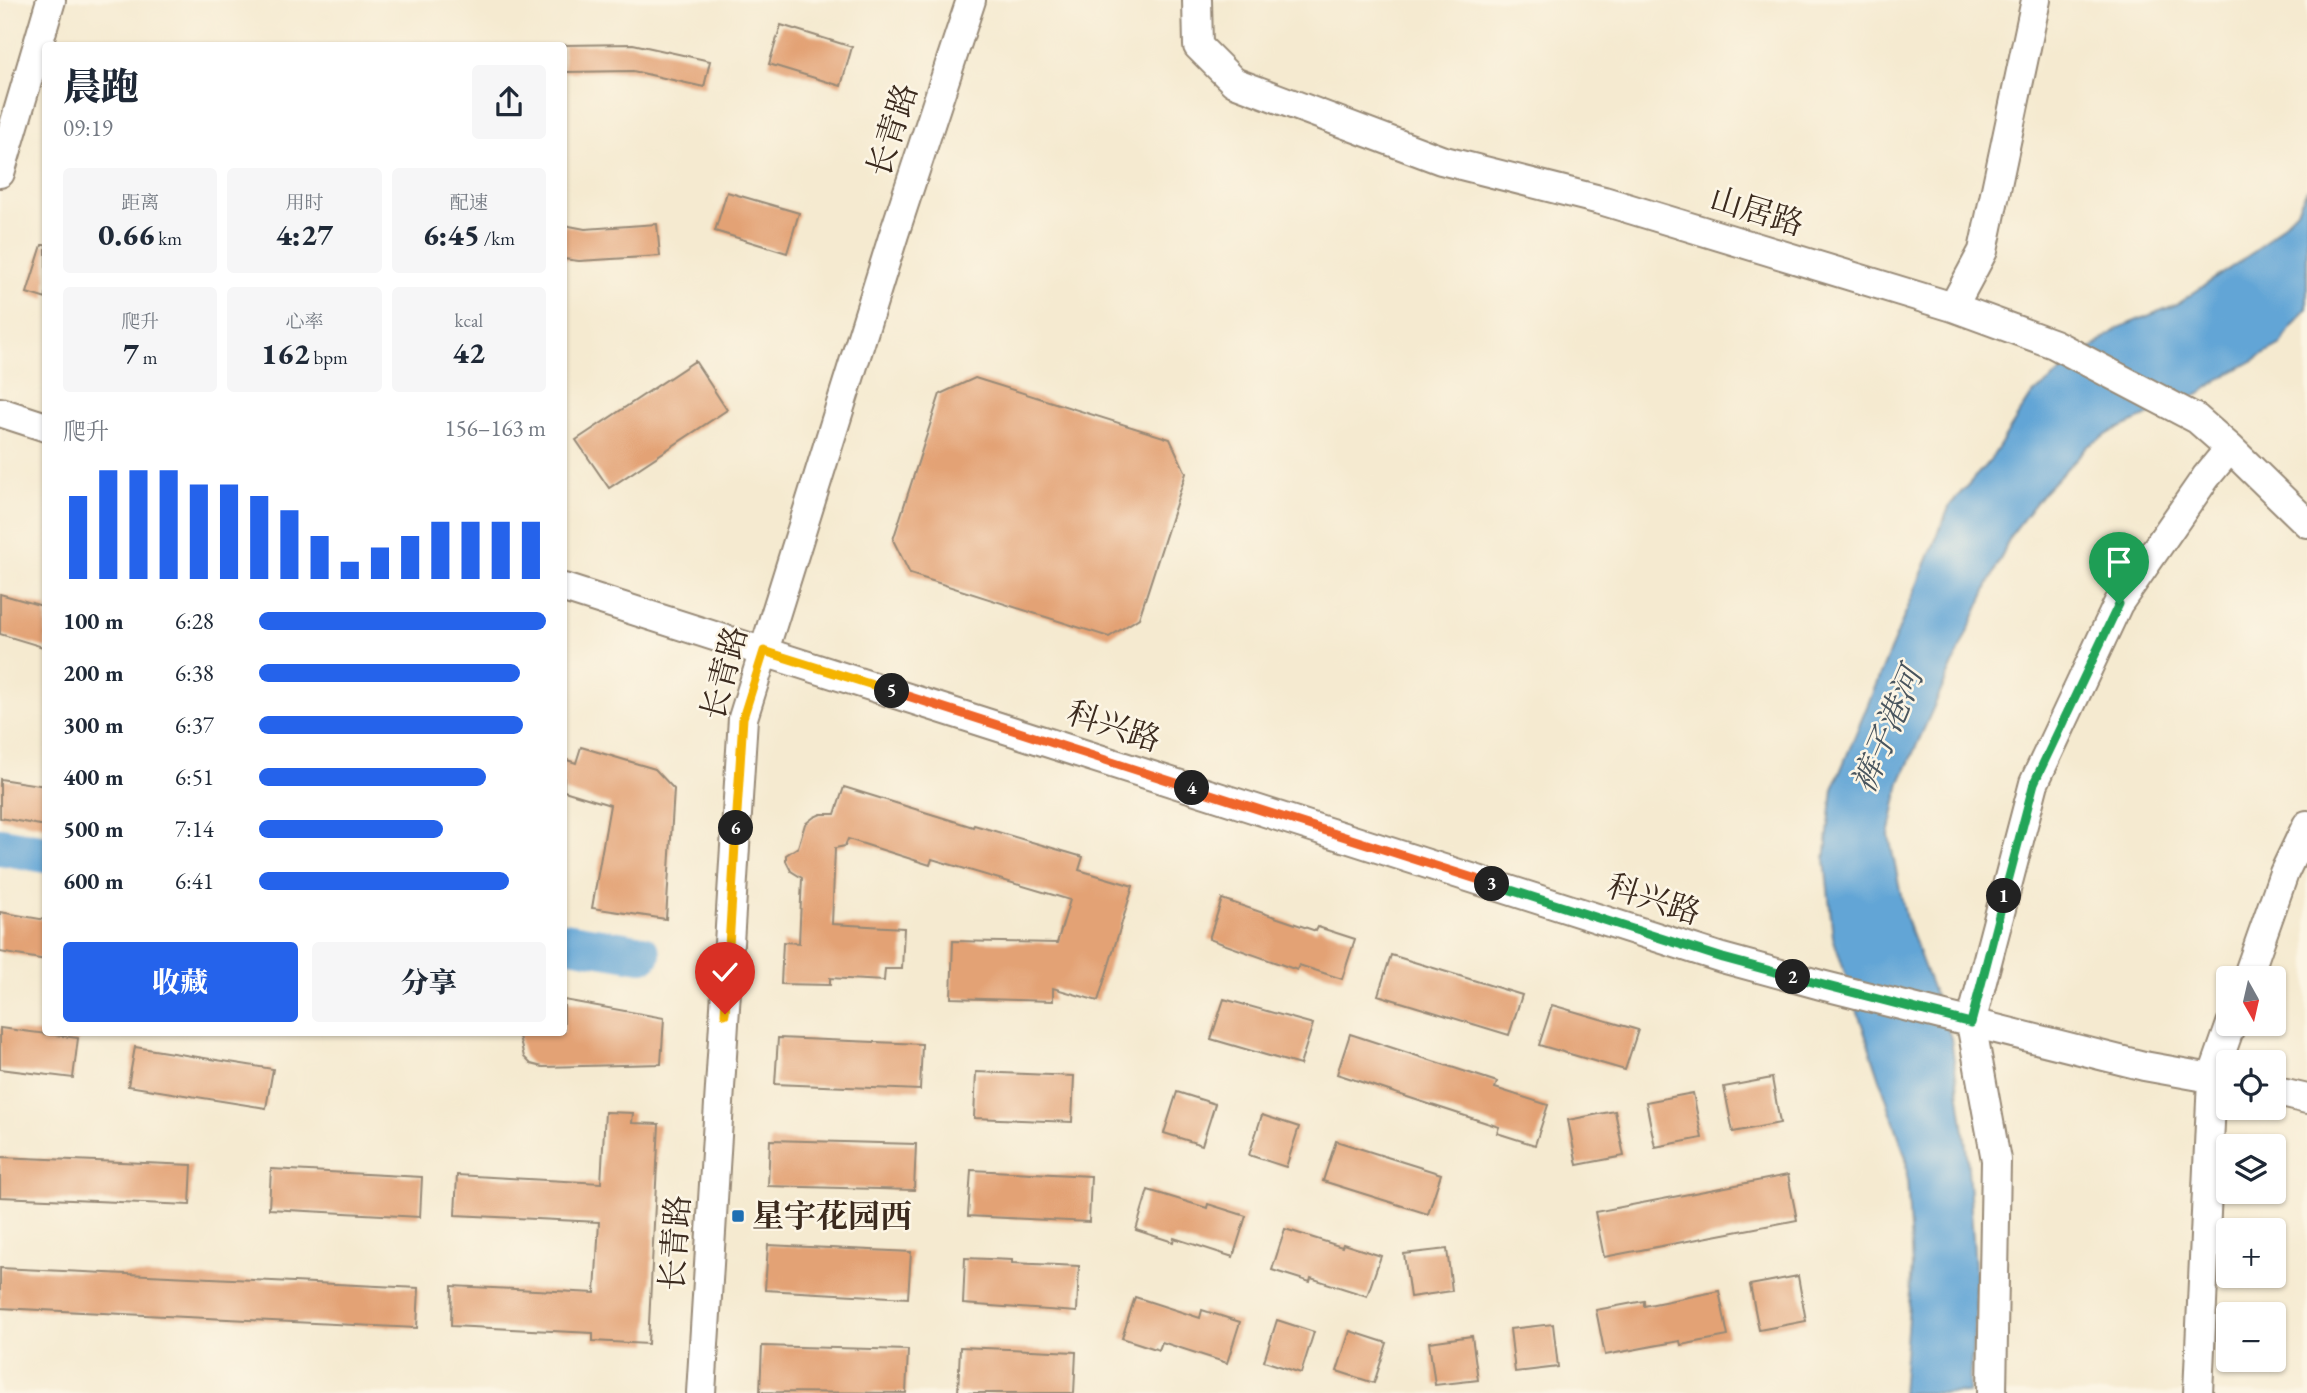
<!DOCTYPE html>
<html lang="zh">
<meta charset="utf-8">
<style>
:root{--surface:#fff;--page:#f6f6f7;--text:#1f2937;--muted:#747a83;--accent:#2563eb}
body{margin:0;font-family:"EB Garamond","Noto Serif SC",serif;background:var(--page);color:var(--text);height:100vh;display:flex;flex-direction:column;font-size:26px;white-space:nowrap}
*{box-sizing:border-box;margin:0}
p{font-size:23px;color:var(--muted)}
.icon{flex:none;width:38px;height:38px;fill:none;stroke:currentColor;stroke-width:2;stroke-linecap:round;stroke-linejoin:round}
.map{position:relative;flex:1;overflow:hidden}
.side{position:absolute;left:42px;top:42px;width:525px;height:994px;display:flex;flex-direction:column;background:var(--surface);border-radius:7px;box-shadow:0 2px 5px #0004}
.side>*{flex:none}
.needle{width:46px;rotate:172deg}
.fabs{position:absolute;left:2216px;top:966px;display:grid;gap:14px}
.fabs a{display:grid;place-items:center;width:70px;height:70px;border-radius:7px;background:var(--surface);box-shadow:0 2px 5px #0004;font-size:35px}
.pin{position:absolute;display:grid;place-items:center;width:60px;height:60px;color:#fff;margin:-72px -30px;border-radius:50% 50% 50% 0;rotate:-45deg;box-shadow:0 0 7px #0007}
.pin .icon{rotate:45deg}
.km{position:absolute;width:35px;height:35px;margin:-18px;border-radius:50%;background:#222;color:#fff;font-size:19px;line-height:35px;text-align:center}
.round{display:grid;place-items:center;flex:none;width:74px;height:74px;border-radius:7px;background:var(--page)}
.headline{display:flex;align-items:center;justify-content:space-between;height:119px;padding:0 21px}
h1{font-size:38px;font-weight:800;line-height:52px}
.stats{display:grid;grid-template-columns:repeat(3,1fr);gap:10px;height:119px;padding:7px 21px}
.stats div{display:grid;align-content:center;border-radius:7px;background:var(--page);text-align:center}
.stats b{font-size:30px;font-weight:800}
.stats small{font-size:19px;font-weight:400}
.stats p{font-size:19px}
.chart{height:196px;padding:14px 21px}
.chart p{display:flex;justify-content:space-between}
.chart svg{width:100%;height:126px;margin-top:7px;stroke:var(--accent);stroke-width:6}
.cta{display:flex;gap:14px;margin-top:auto;padding:14px 21px}
.cta a{flex:1;height:80px;border-radius:7px;background:var(--accent);color:#fff;font-size:28px;font-weight:800;line-height:80px;text-align:center}
.cta a+a{background:var(--page);color:var(--text)}
ul{padding:0 21px;list-style:none;font-size:23px}
li{display:grid;grid-template-columns:112px 84px 1fr;align-items:center;height:52px}
li i{height:18px;border-radius:9px;background:var(--accent)}
.map>svg:first-child{display:block}
.water{fill:#62a5d6;stroke:#4e687a;stroke-width:2}
.lines{fill:none;stroke-linecap:round;stroke-linejoin:round}
.river{stroke:#62a5d6;stroke-width:38}
.building{fill:#e3a274}
.minor-casing{stroke:#988a77;stroke-width:32}
.minor{stroke:#fff;stroke-width:28}
.split-1-casing{stroke:#fff;stroke-width:14}
.split-2-casing{stroke:#fff;stroke-width:14}
.split-3-casing{stroke:#fff;stroke-width:14}
.split-4-casing{stroke:#fff;stroke-width:14}
.split-5-casing{stroke:#fff;stroke-width:14}
.split-6-casing{stroke:#fff;stroke-width:14}
.split-7-casing{stroke:#fff;stroke-width:14}
.split-1{stroke:#22a559;stroke-width:9}
.split-2{stroke:#22a559;stroke-width:9}
.split-3{stroke:#22a559;stroke-width:9}
.split-4{stroke:#f0652b;stroke-width:9}
.split-5{stroke:#f0652b;stroke-width:9}
.split-6{stroke:#f5b400;stroke-width:9}
.split-7{stroke:#f5b400;stroke-width:9}
.poi-dot{fill:#1f6fb2;stroke:#fcf5e5;stroke-width:2.5}
.labels{text-anchor:middle;dominant-baseline:central;stroke-width:5;stroke-linejoin:round;paint-order:stroke}
.street-label{font-size:32px;fill:#3b2a1e;stroke:#fcf5e5}
.poi-label{font-size:32px;font-weight:bold;fill:#3b2a1e;stroke:#fcf5e5;text-anchor:start}
.water-label{font-size:33px;font-style:italic;fill:#49555e;stroke:#fcf5e5}
</style>
<div class="map">
<svg width="2307" height="1393" viewBox="0 0 2307 1393">
<rect width="100%" height="100%" fill="#fcf5e5"/>
<filter id="ink" filterUnits="userSpaceOnUse"><feTurbulence type="fractalNoise" baseFrequency=".0143" numOctaves="2"/><feDisplacementMap in="SourceGraphic" scale="14" xChannelSelector="R" yChannelSelector="G"/><feConvolveMatrix kernelMatrix="1 2 1 2 8 2 1 2 1" color-interpolation-filters="sRGB"/></filter>
<filter id="wash" filterUnits="userSpaceOnUse"><feTurbulence type="fractalNoise" baseFrequency=".00686" numOctaves="4" result="noise"/><feDisplacementMap in="SourceGraphic" scale="28" xChannelSelector="R" yChannelSelector="G"/><feGaussianBlur stdDeviation="1.57" result="paint"/><feColorMatrix in="noise" values="0 0 0 0 0 0 0 0 0 0 0 0 0 0 0 0 0 1.4 0 .05"/><feComposite in="paint" operator="in"/></filter>
<g filter="url(#wash)">
<rect width="100%" height="100%" fill="#f5ead0"/>
<path class="water" d="M2307,189V308L2290,329L2281,345L2218,380L2200,394L2115,430L2088,446L2044,492L2011,535L1900,782L1889,836L1906,919L1951,1038L1967,1154L1975,1266L1976,1315L1968,1393H1902L1912,1267L1906,1158L1833,937L1825,860L1833,789L1950,505L1991,459L2031,396L2118,328L2177,304L2258,249L2297,210Z"/>
<g class="lines">
<path class="river" d="M0,846L46,854
M564,941L642,954"/>
</g>
<g id="blocks">
<path class="building" d="M781,25L852,47L841,86L769,64Z
M633,44L710,61L704,87L633,71L564,72V45Z
M727,192L799,213L787,253L715,231Z
M657,224L660,256L579,261L564,259V225L585,229Z
M42,245H46V299L27,293Z
M695,361L727,410L609,488L576,440Z
M975,378L1170,439L1186,473L1139,618L1109,637L910,574L893,540L940,394Z
M0,594L46,607V648L0,634Z
M581,747L655,769L674,789L666,919L592,908L610,805L564,791V759L576,763Z
M0,779L46,786V826L0,818Z
M844,787L973,827L974,825L1083,857L1079,870L1133,886L1098,1001L1053,988V1001L951,998L953,941L1057,943L1070,900L932,859L930,865L848,839L845,846L835,848L832,924L904,928L902,969H885L884,981L830,978V985L781,984L783,942L799,943L802,878L791,871L786,861V855L798,847L805,824L814,817L821,814H835Z
M1222,899L1316,931L1318,927L1355,939L1342,979L1299,965L1297,970L1209,939Z
M0,912L46,920V960L0,952Z
M1391,955L1522,995L1509,1035L1378,995Z
M1224,999L1313,1024L1300,1065L1211,1039Z
M564,1000L664,1018L661,1064L543,1067L531,1064L524,1057L518,1032H564Z
M1552,1005L1638,1030L1625,1070L1539,1045Z
M0,1028L78,1038L73,1078L0,1069Z
M1350,1034L1497,1082L1495,1088L1548,1105L1535,1145L1497,1133L1499,1127L1337,1074Z
M778,1038L922,1044L920,1090L775,1084Z
M135,1047L273,1069L266,1108L128,1086Z
M976,1072L1074,1076L1072,1122L974,1118Z
M1772,1078L1780,1123L1733,1132L1724,1087Z
M1177,1092L1215,1104L1202,1145L1164,1133Z
M1693,1093L1702,1138L1655,1147L1646,1102Z
M1615,1111L1624,1156L1577,1165L1568,1120Z
M605,1112L633,1113L632,1123L659,1124L648,1344L593,1341V1333L451,1326L452,1286L595,1293L599,1222L455,1215L457,1175L601,1183Z
M1262,1115L1299,1127L1286,1167L1249,1155Z
M770,1140L916,1144L914,1190L768,1186Z
M1336,1141L1441,1174L1428,1214L1323,1181Z
M0,1157L192,1165L190,1205L0,1197Z
M271,1169L422,1177L420,1217L269,1209Z
M971,1170L1091,1176L1089,1222L968,1216Z
M1788,1175L1797,1220L1604,1257L1595,1212Z
M1148,1190L1207,1208L1208,1204L1246,1216L1233,1257L1174,1238L1173,1242L1136,1230Z
M1285,1229L1342,1247L1343,1244L1381,1256L1367,1296L1311,1278L1310,1282L1272,1270Z
M768,1245L911,1252L908,1298L765,1290Z
M1447,1249L1452,1291L1410,1297L1404,1254Z
M965,1258L1012,1260V1263L1079,1266L1077,1312L963,1304Z
M0,1268L419,1288L417,1328L0,1308Z
M1798,1276L1806,1321L1759,1330L1750,1285Z
M1719,1291L1728,1336L1681,1345L1680,1341L1605,1355L1596,1310L1644,1301V1306Z
M1135,1297L1200,1318L1202,1310L1240,1322L1227,1363L1162,1342L1159,1350L1122,1338Z
M1277,1320L1314,1332L1301,1373L1264,1361Z
M1553,1324L1558,1367L1515,1372L1510,1329Z
M1350,1331L1387,1343L1374,1383L1337,1371Z
M1472,1336L1478,1380L1435,1385L1429,1342Z
M762,1346L908,1350L906,1393L760,1392Z
M960,1347L1076,1352L1074,1393H958Z"/>
</g>
</g>
<g filter="url(#ink)">
<use href="#blocks" fill-opacity="0" stroke="#988a77" stroke-width="2"/>
<g class="lines">
<g class="minor-casing">
<path id="minor" d="M1197,0L1198,46L1234,82L1441,160L1604,201L1953,307L2054,344L2197,419L2230,448L2307,523
M0,173L51,0
M1953,307L1983,251L2036,0
M0,412L46,427
M564,588L1722,958L1821,985L2144,1066L2228,1081
M2247,978L2284,873L2307,825
M2273,1091L2307,1099
M701,1393L743,718L894,234L971,0
M1992,1393L1996,1160L1971,1023L2034,783L2118,604L2206,477L2230,448
M2198,1393L2212,1078L2231,1024"/>
</g>
<use href="#minor" class="minor"/>
</g>
</g>
<g class="lines" filter="url(#ink)">
<g class="split-1-casing">
<path id="split-1" d="M2004,896L2034,783L2119,604"/>
</g>
<g class="split-2-casing">
<path id="split-2" d="M1793,977L1971,1023L2004,896"/>
</g>
<g class="split-3-casing">
<path id="split-3" d="M1492,884L1723,958L1793,977"/>
</g>
<g class="split-4-casing">
<path id="split-4" d="M1192,788L1492,884"/>
</g>
<g class="split-5-casing">
<path id="split-5" d="M892,691L1192,788"/>
</g>
<g class="split-6-casing">
<path id="split-6" d="M736,828L743,718L764,651L892,691"/>
</g>
<g class="split-7-casing">
<path id="split-7" d="M725,1014L736,828"/>
</g>
<use href="#split-1" class="split-1"/>
<use href="#split-2" class="split-2"/>
<use href="#split-3" class="split-3"/>
<use href="#split-4" class="split-4"/>
<use href="#split-5" class="split-5"/>
<use href="#split-6" class="split-6"/>
<use href="#split-7" class="split-7"/>
</g>
<rect class="poi-dot" x="731" y="1209" width="14" height="14" rx="3.5"/>
<g class="labels">
<g class="street-label">
<text transform="translate(892 130) rotate(-72)">长青路</text>
<text transform="translate(1757 211) rotate(17)">山居路</text>
<text transform="translate(724 673) rotate(-75)">长青路</text>
<text transform="translate(1114 726) rotate(18)">科兴路</text>
<text transform="translate(1654 899) rotate(18)">科兴路</text>
<text transform="translate(675 1243) rotate(-86)">长青路</text>
</g>
<g class="poi-label">
<text x="752" y="1216">星宇花园西</text>
</g>
<g class="water-label">
<text transform="translate(1887 730) rotate(-67)">裤子港河</text>
</g>
</g>
</svg>
<div class="fabs">
<a><svg class="needle" viewBox="-14 -14 28 28"><path d="M0-13l5 13h-10z" fill="#e53935"/><path d="M0 13l5-13h-10z" fill="#747a83"/></svg></a>
<a><svg class="icon" aria-label="locate" viewBox="0 0 24 24"><circle cx="12" cy="12" r="6"/><path d="M12 2v4M12 18v4M2 12h4M18 12h4"/></svg></a>
<a><svg class="icon" aria-label="layers" viewBox="0 0 24 24"><path d="M12 4l9 5-9 5-9-5zM3 14l9 5 9-5"/></svg></a>
<a>+</a>
<a>−</a>
</div>
<div class="pin" style="left:2119px;top:604px;background:#1e9e55"><svg class="icon" aria-label="arrive" viewBox="0 0 24 24"><path d="M6 21V4h12l-3 4 3 4H6"/></svg></div>
<div class="pin" style="left:725px;top:1014px;background:#d93025"><svg class="icon" aria-label="check" viewBox="0 0 24 24"><path d="M5 12l5 5 9-10"/></svg></div>
<b class="km" style="left:2004px;top:896px">1</b>
<b class="km" style="left:1793px;top:977px">2</b>
<b class="km" style="left:1492px;top:884px">3</b>
<b class="km" style="left:1192px;top:788px">4</b>
<b class="km" style="left:892px;top:691px">5</b>
<b class="km" style="left:736px;top:828px">6</b>
<section class="side">
<div class="headline"><div><h1>晨跑</h1><p>09:19</p></div><a class="round"><svg class="icon" aria-label="share" viewBox="0 0 24 24"><path d="M12 15V3M7 8l5-5 5 5M5 13v7h14v-7"/></svg></a></div>
<div class="stats">
<div><p>距离</p><b>0.66<small> km</small></b></div>
<div><p>用时</p><b>4:27</b></div>
<div><p>配速</p><b>6:45<small> /km</small></b></div>
</div>
<div class="stats">
<div><p>爬升</p><b>7<small> m</small></b></div>
<div><p>心率</p><b>162<small> bpm</small></b></div>
<div><p>kcal</p><b>42</b></div>
</div>
<div class="chart"><p><span>爬升</span>156–163 m</p>
<svg viewBox="0 0 160 44" preserveAspectRatio="none"><path d="M5 44V15M15 44V6M25 44V6M35 44V6M45 44V11M55 44V11M65 44V15M75 44V20M85 44V29M95 44V38M105 44V33M115 44V29M125 44V24M135 44V24M145 44V24M155 44V24"/></svg>
</div>
<ul>
<li><b>100 m</b>6:28<i style="width:100%"></i></li>
<li><b>200 m</b>6:38<i style="width:91%"></i></li>
<li><b>300 m</b>6:37<i style="width:92%"></i></li>
<li><b>400 m</b>6:51<i style="width:79%"></i></li>
<li><b>500 m</b>7:14<i style="width:64%"></i></li>
<li><b>600 m</b>6:41<i style="width:87%"></i></li>
</ul>
<div class="cta"><a>收藏</a><a>分享</a></div>
</section>
</div>
